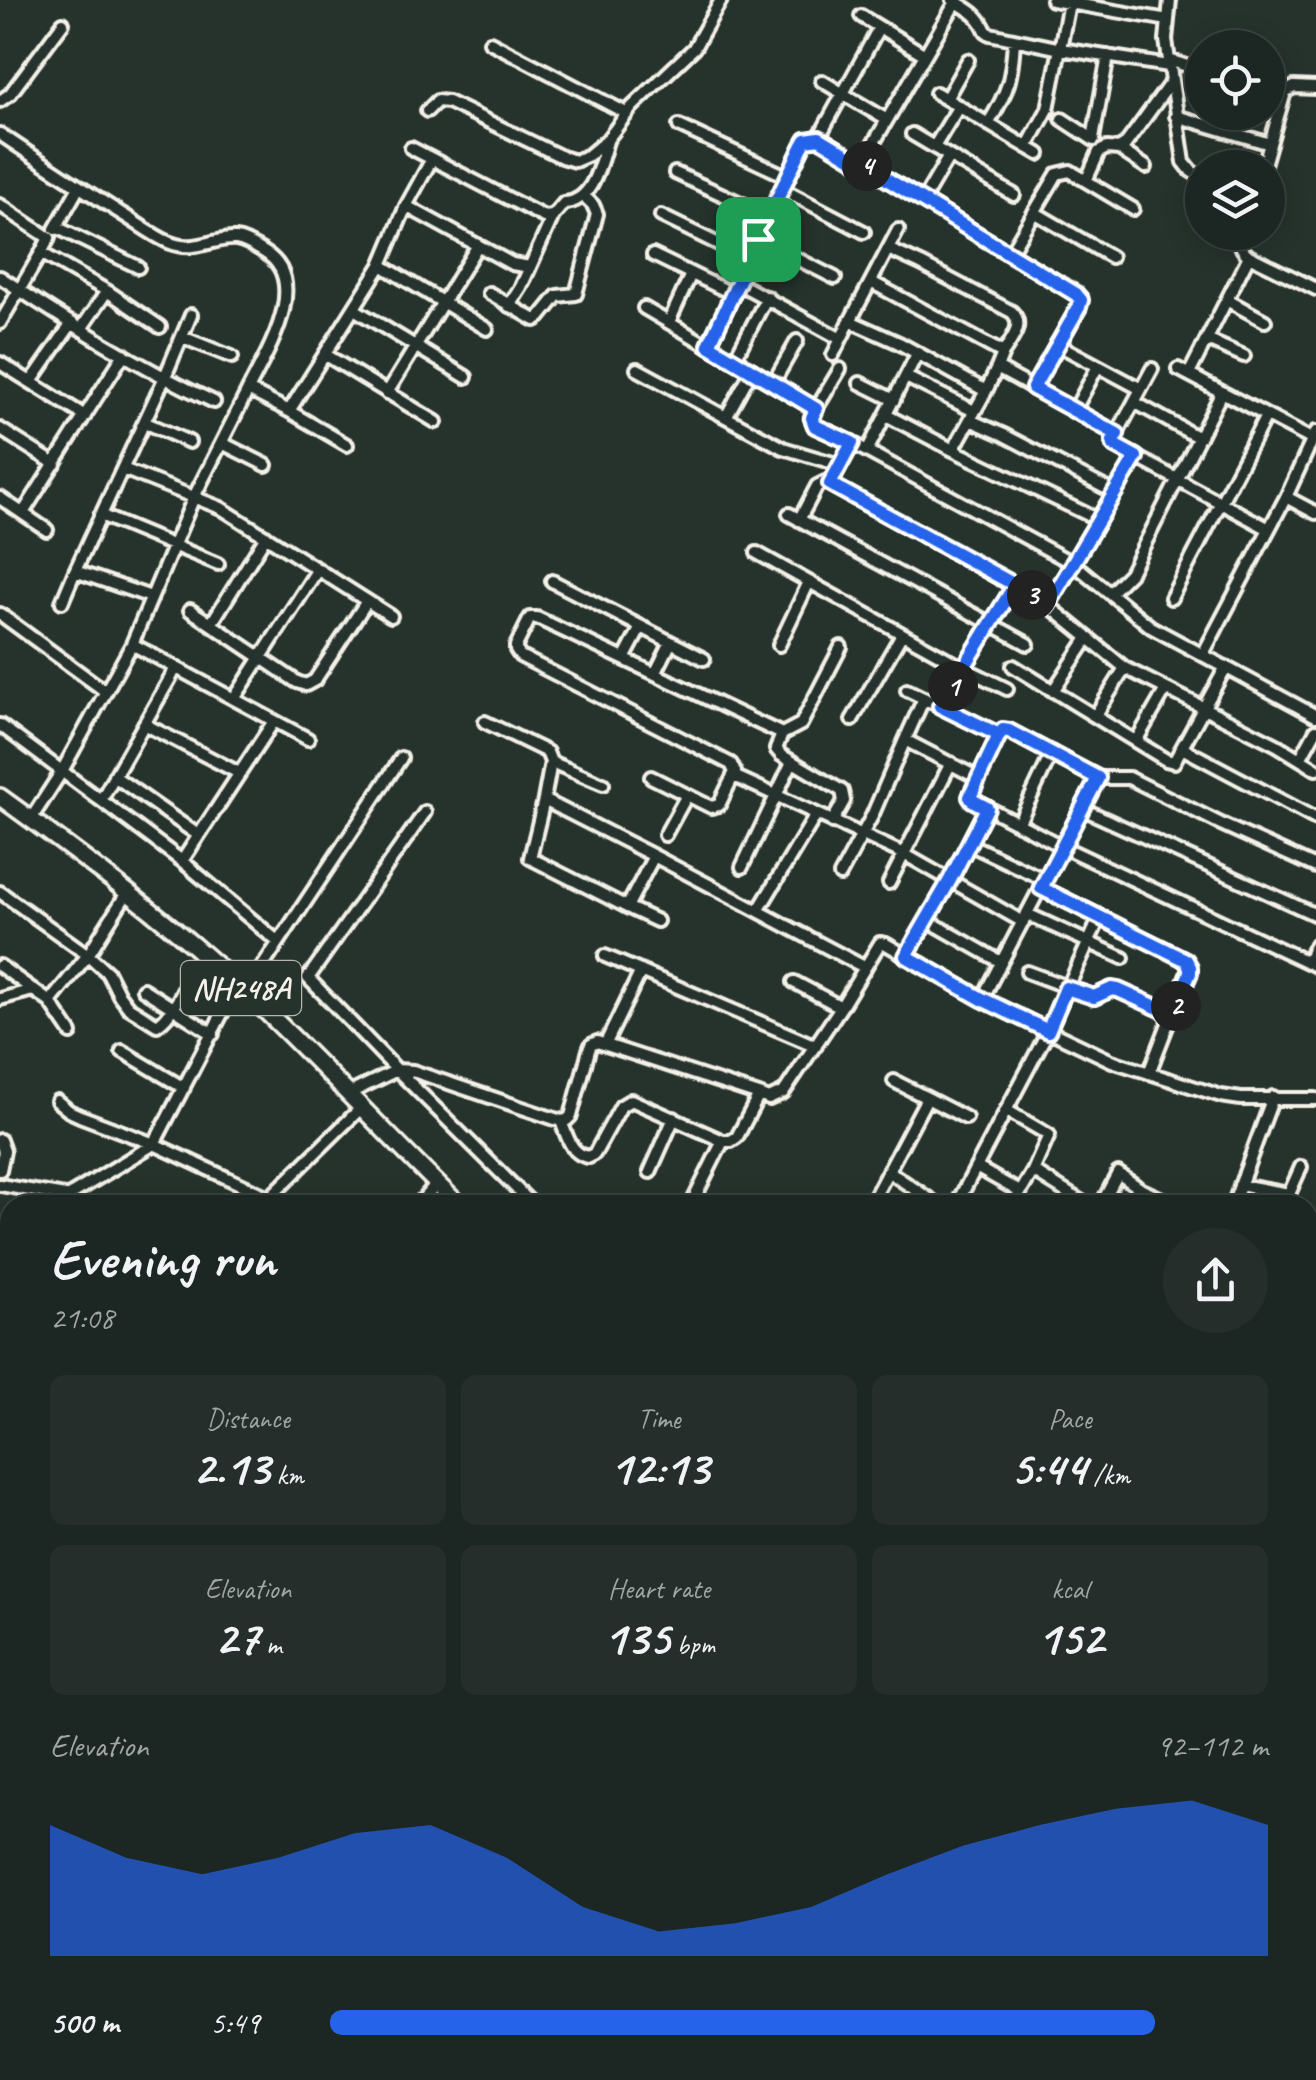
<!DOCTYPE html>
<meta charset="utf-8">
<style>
:root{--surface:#1c2622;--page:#252e2a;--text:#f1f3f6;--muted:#a0a5a5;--line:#3a4340;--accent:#2563eb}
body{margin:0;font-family:Caveat,sans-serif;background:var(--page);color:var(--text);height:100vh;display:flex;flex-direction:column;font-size:38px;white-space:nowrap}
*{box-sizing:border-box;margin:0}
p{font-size:32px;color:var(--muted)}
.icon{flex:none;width:55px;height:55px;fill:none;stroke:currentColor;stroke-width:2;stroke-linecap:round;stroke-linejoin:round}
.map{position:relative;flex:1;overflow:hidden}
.details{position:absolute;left:0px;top:1195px;width:1318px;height:885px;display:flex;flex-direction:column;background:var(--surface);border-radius:30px 30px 0 0;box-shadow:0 5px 25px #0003,0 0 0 2px var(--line)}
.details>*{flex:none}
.fabs{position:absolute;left:1185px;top:30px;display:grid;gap:20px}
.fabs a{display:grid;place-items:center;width:100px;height:100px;border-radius:50%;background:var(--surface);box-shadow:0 5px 25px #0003,0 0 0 2px var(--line);font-size:50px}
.pin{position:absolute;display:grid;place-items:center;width:85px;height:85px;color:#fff;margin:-42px;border-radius:20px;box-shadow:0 5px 15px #0006}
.km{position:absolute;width:50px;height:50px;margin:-25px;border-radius:50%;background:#222;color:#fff;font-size:28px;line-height:50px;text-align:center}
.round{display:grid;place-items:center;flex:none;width:105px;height:105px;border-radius:52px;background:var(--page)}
.head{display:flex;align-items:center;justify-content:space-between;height:170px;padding:0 50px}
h1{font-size:55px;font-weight:600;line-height:75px}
.stats{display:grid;grid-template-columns:repeat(3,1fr);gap:15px;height:170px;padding:10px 50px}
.stats div{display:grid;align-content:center;border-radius:15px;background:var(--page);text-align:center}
.stats b{font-size:50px;font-weight:600}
.stats small{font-size:28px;font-weight:400}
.stats p{font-size:28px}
.chart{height:280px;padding:20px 50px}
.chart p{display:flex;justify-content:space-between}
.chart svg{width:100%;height:180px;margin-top:10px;fill:var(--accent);opacity:.7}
ul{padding:0 50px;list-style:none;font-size:32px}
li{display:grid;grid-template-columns:160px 120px 1fr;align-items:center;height:75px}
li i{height:25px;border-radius:12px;background:var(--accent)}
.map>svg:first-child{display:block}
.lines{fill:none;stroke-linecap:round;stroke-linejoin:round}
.minor-casing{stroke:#f4f1e8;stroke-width:18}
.major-casing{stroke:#f4f1e8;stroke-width:20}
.highway-casing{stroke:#f4f1e8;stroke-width:22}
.minor{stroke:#26332d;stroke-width:10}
.major{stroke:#26332d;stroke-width:12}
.highway{stroke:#26332d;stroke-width:15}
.route-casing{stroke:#fff;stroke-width:20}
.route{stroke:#2563eb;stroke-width:12}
.labels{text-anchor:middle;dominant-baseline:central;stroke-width:8;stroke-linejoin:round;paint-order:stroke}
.shield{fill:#26332d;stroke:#b6b8b0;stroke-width:2.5}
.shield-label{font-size:32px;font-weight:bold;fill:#f4f1e8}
</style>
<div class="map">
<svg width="1316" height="2080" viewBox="0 0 1316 2080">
<rect width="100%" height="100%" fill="#26332d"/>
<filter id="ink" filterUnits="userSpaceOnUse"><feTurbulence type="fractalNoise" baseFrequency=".01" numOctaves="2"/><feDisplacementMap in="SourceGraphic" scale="20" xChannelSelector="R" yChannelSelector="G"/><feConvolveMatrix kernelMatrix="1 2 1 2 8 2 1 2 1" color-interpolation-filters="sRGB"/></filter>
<g filter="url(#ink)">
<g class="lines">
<g class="minor-casing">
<path id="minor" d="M953,0C969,10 978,13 986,31L990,34L1061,49L1169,66
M1052,0L1168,20
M1170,0L1166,40L1184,162L1191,171L1202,178
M861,16L925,55
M879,28L819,137L1076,294L1081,299L1079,307L1033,388
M490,42L626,113
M1169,60L1202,71
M822,81L887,120
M1268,92H1285L1294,87L1316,88
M936,93L1039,154
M946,99L968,60
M0,101L10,94L63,23
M427,111L437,101L448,102L562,157L575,161L589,155L607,140L632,107L694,48L721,0
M1176,116L1270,144
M1062,119L1094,140
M988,124C1009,90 1012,78 1014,39
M679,126L788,177
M0,134C40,161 81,188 122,214C137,223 152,235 168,242C195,254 214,237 236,239C245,240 256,247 264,252C313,281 265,355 248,390
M912,134L1014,195
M1093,139L1108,56
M934,147L959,106
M1027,147L1048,109L1069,3
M411,148L544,217L553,216L564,203C593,202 600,164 607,141
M1119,149L1146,167
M862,163L957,0
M1263,168L1285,92
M675,173L769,216
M1086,181L1133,209
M782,189L864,232
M923,200L949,156
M0,205L49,238L41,253
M406,206L512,264L530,267
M1034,212L1111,257
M661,216L749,259
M56,227L138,267
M55,229L79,187
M898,230L850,321L899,343L986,391L997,368
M758,239L835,278
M888,249L921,264L1012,312C1025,325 1011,340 1003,353
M1010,253L1057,174L1070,171L1086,181L1099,152L1107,148L1119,149L1125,145L1171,82
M653,255L733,294
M1249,256L1316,289
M381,265L487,329
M0,277C69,323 139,367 214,402
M871,282L1003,353L997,368L1117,434
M738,283L841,339
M489,293L535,320L540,317L557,296L576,294L597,214L593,205L584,196
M1227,300L1265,321
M509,306L521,287L553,216
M644,308L816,409L811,418L815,426L852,443L1074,564L1151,627L1316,716
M354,309L466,377
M669,322L691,274
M0,323L41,253L107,291L160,327
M81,329L107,291
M182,337L232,357
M1207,340L1244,356
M1057,344L1141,389
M709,345L802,147L806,141L819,137
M326,355L436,422
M833,355L850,321
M734,360L767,297
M0,363L85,416
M637,369L783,448L840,465
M1152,369L1113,441L1114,445L1269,529
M1178,369L1313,440
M1189,374L1249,256C1241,250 1238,243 1242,232
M906,377L974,411
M31,382L72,323
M773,383L797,341
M860,383L894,400
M387,393L478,245
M1134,402L1199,438
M816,409L840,369
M289,411L347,445
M1074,411L1098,366
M886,415L953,450L986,391
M726,417L752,370
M970,420L1004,435L1115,493
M144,422L189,442
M0,429L55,464
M222,443L266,465
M953,450L1099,520
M867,451L917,354
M123,469L221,508L391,616
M830,484L852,443
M1286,497L1316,513
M0,498L47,530
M23,513L124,354
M789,514L1028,644
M100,515L218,564
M799,520L817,486L825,482L830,484L1048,605L1125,668L1277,745L1316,769
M757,553L964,668L1007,689
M552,581L704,659
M1110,593L1130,573L1222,392
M151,597L75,571L164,379L191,315
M1171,598L1266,416
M62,602L75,571
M1048,605L1136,457
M190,610L297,682L306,685L315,680L367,601
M0,614L105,691
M211,624L266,536
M132,644L308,739
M779,645L809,582
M1203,654L1286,497L1316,432
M624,659L641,627
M1013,666L1166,760L1174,762L1226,667
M655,674L671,642
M907,690L999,735
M1053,691L1088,638
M234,699L318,569
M940,706L1015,585
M1095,716L1125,668
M852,720L902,634
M485,722L547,752L551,762L544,800L654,856L864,967
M144,724L239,773
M0,725L182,861L277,941
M782,734L801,724L841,647
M905,740L924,698
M1136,741L1166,689
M1182,748L1316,819
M1300,759L1316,730
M551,762L603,784
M114,776L198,835
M734,776L904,854L1023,922
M651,777L711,807L719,805L735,772L731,764L520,656L516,650V646L530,618H537L782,734L776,749L781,755L842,791L844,801L832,822
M101,800L176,668
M544,800L530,858L627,907L654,856
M1083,809L1316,915
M425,812L308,978L397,1070L533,1205
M31,819L62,771L132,644L194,497L248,390L289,411L381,265L406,206L432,159
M1018,824L1052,753
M665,835L687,795
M969,844L1045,880
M182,861L274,721
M742,867L792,762
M1316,867L1221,824L1129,778H1098L1009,731L1003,730L999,735L971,792L970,797L973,800L1063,847L1316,966
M840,875L872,816L905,740L978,778
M889,883L951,763
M1041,888L1181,957L1190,967L1149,1073
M0,892L88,955L108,973L119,995L128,1007L157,1025C176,1013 191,974 202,953
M627,907L657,921
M758,911L816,815
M1027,914L1123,958
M927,920L1001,962
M605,956L816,1046
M907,956L950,880L987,808
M1307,962L1316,944
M0,966L50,1002L71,1033
M1027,972L1094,997L1112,989L1118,990L1173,1014
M794,982L841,1007
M143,989L213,1034
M245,993L401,758
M0,999L33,990
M982,999L1098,778
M50,1002L88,955L127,893
M606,1043L641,971
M122,1051L184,1088
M894,1081L966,1118
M348,1094L397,1070L413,1071L561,1121L567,1120L571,1116L589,1050L591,1045L597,1042L759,1095
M57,1101L69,1111L80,1116L154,1144L268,1197
M1006,1110L1049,1135L1033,1171L1013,1205
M561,1121C567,1136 571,1155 589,1157L595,1153L621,1106L631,1100L723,1141
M0,1140L4,1151L0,1170
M976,1167L1020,1192
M888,1171L938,1205
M1033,1171L1087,1205
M650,1172L674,1118
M0,1185L65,1196L74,1205
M1240,1185L1289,1194L1301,1167
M54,1205L154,1144L237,985
M262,1205L361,1108
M418,1205L437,1183
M433,1205L445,1192
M691,1205L723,1141H731L737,1137L759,1095L769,1099L784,1092L841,1007L880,943L886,944L982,999L1112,1061L1221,1096L1241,1099H1316
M870,1205L927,1098
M956,1205L1048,1031L1100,917
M1101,1205L1118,1173L1142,1190L1175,1205
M1233,1205L1273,1097
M0,1358L10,1348
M1308,1400L1316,1385
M0,1404L10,1409
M1308,1419L1316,1404
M1308,1460L1316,1464
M0,1466L10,1454
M0,1588L10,1593
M0,1622L10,1601
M1308,1879L1316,1882
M1308,1910L1316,1892
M1308,1934L1316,1938
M1308,1986L1316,1990
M0,2000L10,1979
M1308,2044L1316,2047
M206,2070L226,2080
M453,2070L472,2080
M640,2070L659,2080
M918,2070L932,2078
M1099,2070L1116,2080
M840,2079L842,2080
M86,2080L91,2070
M176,2080L181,2070
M318,2080L323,2070
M392,2080L397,2070
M586,2080L591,2070
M762,2080L767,2070
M1030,2080L1036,2070
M1189,2080L1194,2070
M1256,2080L1262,2070"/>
</g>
<g class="major-casing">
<path id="major" d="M1308,1781L1316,1784
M1308,1793L1316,1796"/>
</g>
<g class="highway-casing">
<path id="highway" d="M0,797C68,846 137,897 201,952C292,1030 372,1122 459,1205
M931,2080L936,2070"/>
</g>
<use href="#minor" class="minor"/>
<use href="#major" class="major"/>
<use href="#highway" class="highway"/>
</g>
</g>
<g class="lines" filter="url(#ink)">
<g class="route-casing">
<path id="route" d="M758,239L709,345L816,409L812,418L815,426L852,443L830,484L1015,585L940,706L999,735L970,797L972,800L987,808L950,880L906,956L982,999L1048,1031L1066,988L1094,997L1112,989L1118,990L1172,1014L1190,973V967L1186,960L1041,888L1098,778L1009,731L1003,730L999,735L940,706L1015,585L1048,605L1136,457L1114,445L1113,441L1117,434L1033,388L1079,307L1081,300L1076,294L819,138L806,140L802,147L758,239"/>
</g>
<use href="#route" class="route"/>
</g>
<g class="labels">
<rect class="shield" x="181" y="961" width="120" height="54" rx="8"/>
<g class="shield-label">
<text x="241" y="988">NH248A</text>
</g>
</g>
</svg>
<div class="fabs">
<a><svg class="icon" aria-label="locate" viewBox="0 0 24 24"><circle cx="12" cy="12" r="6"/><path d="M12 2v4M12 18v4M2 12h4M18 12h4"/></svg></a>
<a><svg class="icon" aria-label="layers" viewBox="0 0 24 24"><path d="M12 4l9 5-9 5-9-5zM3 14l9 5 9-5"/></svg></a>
</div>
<div class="pin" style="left:758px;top:239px;background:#1e9e55"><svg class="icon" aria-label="arrive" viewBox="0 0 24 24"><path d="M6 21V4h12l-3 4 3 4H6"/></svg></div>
<b class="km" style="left:953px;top:686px">1</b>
<b class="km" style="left:1176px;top:1006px">2</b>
<b class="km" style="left:1032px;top:595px">3</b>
<b class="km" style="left:867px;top:166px">4</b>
<section class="details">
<div class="head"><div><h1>Evening run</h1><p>21:08</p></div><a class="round"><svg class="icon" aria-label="share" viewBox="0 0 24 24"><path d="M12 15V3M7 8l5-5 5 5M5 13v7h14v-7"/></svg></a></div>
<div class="stats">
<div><p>Distance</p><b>2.13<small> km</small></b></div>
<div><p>Time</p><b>12:13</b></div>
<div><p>Pace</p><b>5:44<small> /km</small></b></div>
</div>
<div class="stats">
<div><p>Elevation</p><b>27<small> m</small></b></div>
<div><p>Heart rate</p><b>135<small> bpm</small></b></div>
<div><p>kcal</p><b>152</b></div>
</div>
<div class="chart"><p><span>Elevation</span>92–112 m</p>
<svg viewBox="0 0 160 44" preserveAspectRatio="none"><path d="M0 44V12L10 20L20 24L30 20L40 14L50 12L60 20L70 32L80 38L90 36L100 32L110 24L120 17L130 12L140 8L150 6L160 12V44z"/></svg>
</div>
<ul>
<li><b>500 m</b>5:49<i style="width:88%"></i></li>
</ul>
</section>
</div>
